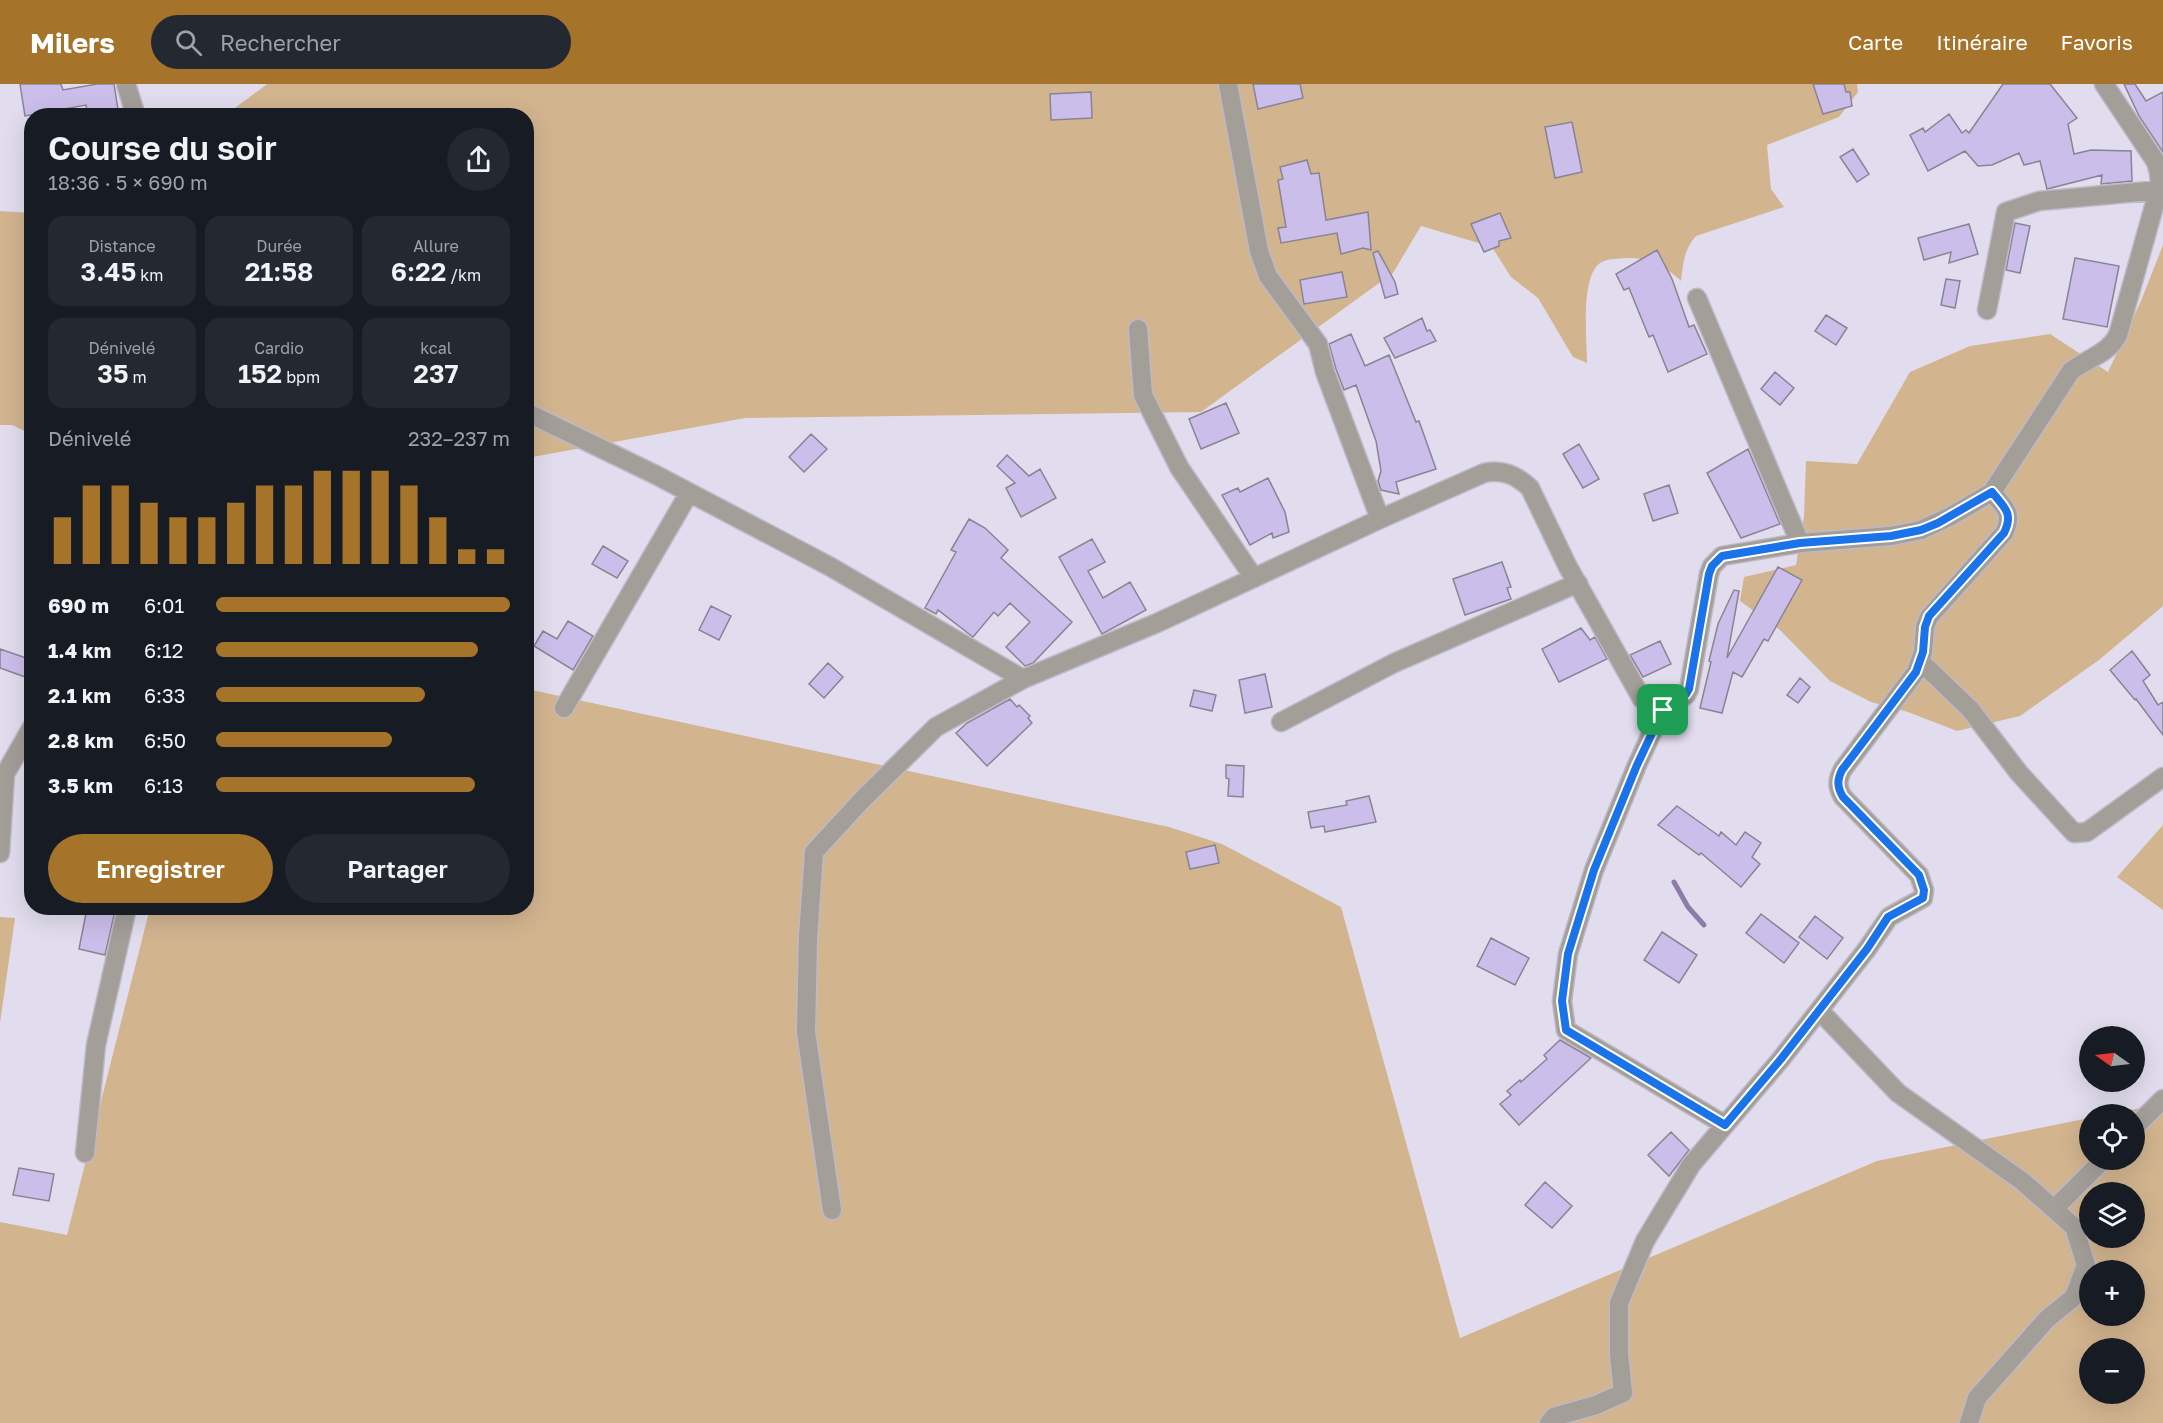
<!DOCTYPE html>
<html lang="fr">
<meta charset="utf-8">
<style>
:root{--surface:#171b24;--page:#242831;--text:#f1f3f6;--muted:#9ea1a6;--accent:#a5732a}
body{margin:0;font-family:"Golos Text",sans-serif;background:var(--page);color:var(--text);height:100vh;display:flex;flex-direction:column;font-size:22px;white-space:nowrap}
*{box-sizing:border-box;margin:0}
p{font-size:20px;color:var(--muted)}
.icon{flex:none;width:33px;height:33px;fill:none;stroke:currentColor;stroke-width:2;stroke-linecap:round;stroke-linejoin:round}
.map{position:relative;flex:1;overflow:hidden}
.drawer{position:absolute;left:24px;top:24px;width:510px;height:807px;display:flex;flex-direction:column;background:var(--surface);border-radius:24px;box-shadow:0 6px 24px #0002}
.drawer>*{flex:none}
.needle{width:39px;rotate:284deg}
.buttons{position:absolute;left:2079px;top:942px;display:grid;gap:12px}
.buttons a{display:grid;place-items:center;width:66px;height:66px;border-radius:50%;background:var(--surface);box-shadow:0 6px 24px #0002;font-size:30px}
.pin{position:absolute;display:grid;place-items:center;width:51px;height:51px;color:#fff;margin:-26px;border-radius:12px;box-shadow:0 3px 9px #0006}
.round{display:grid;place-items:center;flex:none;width:63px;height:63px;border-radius:32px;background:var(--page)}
.overview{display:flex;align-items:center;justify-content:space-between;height:102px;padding:0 24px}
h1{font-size:33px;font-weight:600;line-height:45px}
.metrics{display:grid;grid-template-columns:repeat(3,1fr);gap:9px;height:102px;padding:6px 24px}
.metrics div{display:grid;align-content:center;border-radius:15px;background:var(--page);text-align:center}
.metrics b{font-size:26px;font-weight:600}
.metrics small{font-size:16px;font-weight:400}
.metrics p{font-size:16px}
.chart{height:168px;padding:12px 24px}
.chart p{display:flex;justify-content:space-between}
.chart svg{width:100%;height:108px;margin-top:6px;stroke:var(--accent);stroke-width:6}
.action{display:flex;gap:12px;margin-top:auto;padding:12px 24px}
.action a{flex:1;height:69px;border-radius:36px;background:var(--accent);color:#fff;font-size:24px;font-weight:600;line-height:69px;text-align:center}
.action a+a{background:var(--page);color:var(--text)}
ul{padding:0 24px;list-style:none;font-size:20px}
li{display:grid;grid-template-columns:96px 72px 1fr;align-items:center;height:45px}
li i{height:15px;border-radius:8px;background:var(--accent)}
header{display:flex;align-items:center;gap:36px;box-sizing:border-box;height:84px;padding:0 30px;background:var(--accent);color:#fff}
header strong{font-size:28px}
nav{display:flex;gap:33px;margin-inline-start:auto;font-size:21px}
.search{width:420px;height:54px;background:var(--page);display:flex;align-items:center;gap:15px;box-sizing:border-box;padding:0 21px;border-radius:33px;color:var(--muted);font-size:22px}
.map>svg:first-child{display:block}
.green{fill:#d2b48f;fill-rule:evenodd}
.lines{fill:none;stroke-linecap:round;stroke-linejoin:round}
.stream{stroke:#8b7da7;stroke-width:5}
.building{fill:#ccbeeb;stroke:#888493;stroke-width:1.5}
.minor-casing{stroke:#bdb9c8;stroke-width:21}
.minor{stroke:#a39e98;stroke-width:18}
.route-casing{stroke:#fff;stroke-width:12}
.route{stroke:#1a73e8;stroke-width:8}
</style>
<header>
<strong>Milers</strong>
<div class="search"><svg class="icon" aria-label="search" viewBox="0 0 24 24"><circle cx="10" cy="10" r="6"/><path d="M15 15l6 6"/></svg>Rechercher</div>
<nav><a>Carte</a><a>Itinéraire</a><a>Favoris</a></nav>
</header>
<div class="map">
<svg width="2163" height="1339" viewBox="0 0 2163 1339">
<rect width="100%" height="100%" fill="#e2ddee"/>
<path class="green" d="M267,0H1857L1858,8L1839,33L1767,61L1771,105L1784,123L1696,152C1684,165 1683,180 1681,197C1668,184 1647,173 1627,174C1618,175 1608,174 1600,179C1580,194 1587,255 1587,279L1573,273L1538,214L1511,193L1492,163L1421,142L1393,189L1201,328L745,334L527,374L526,32H224Z
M0,127L31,129V350L12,341H0Z
M2163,161V522L2099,576L2020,632L1957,647L1908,628L1871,618L1830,597L1780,546L1740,517L1744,493L1796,481L1804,432L1806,377L1857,380L1910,288L1970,262L2050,250L2108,288L2141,217Z
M527,605L1169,743L1222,760L1341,823L1460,1254L1877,1077L2089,1034L2090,1076H2134V1030H2108L2163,1020V1339H0V1138L67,1151L150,824H526ZM2090,1108H2134V1154H2090ZM2090,1186H2134V1232H2090ZM2090,1264H2134V1310H2090Z
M2163,741V826L2117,793Z
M0,833L15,834L0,939Z"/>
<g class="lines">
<path class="stream" d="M1674,798L1688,823L1704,841"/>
</g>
<path class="building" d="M20,0H61L63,6L97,0H114L119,32H88L86,21L25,32Z
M1253,0H1300L1303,14L1258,25Z
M1813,0H1844L1846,8H1850L1852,22L1823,30Z
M2003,0H2050L2077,34L2068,40L2074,70L2091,66L2131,67L2132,97L2101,100L2102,91L2047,105L2040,77L2024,81L2019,69L1992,81L1978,82L1965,67L1928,87L1910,51L1923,44L1925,48L1949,30L1962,49L1966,46L1969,49Z
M2124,0H2135L2146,17L2163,8V68L2139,32Z
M1091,8L1092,34L1051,36L1050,10Z
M1572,38L1582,88L1555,94L1545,43Z
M1853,65L1869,90L1857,98L1840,73Z
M1307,76L1311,90L1319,89L1326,136L1368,128L1371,166L1363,164L1341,170L1337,149L1281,159L1278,144L1286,143L1278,96L1283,95L1280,83Z
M1500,129L1511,154L1499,157V162L1484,168L1471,140Z
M2015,139L2030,142L2020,189L2006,186Z
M1969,140L1978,170L1949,179L1951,168L1924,176L1918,154Z
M1657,166L1672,195L1689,243L1694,241L1707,270L1668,288L1653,251L1649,253L1629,204L1624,206L1616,190Z
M1378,167L1395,198L1398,210L1385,214L1373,169Z
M2075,174L2119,182L2107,243L2063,235Z
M1342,188L1347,213L1304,220L1300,196Z
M1946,195L1960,197L1955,224L1941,221Z
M1826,231L1847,244L1836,261L1815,247Z
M1422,234L1427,247L1430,246L1436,257L1395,274L1384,254Z
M1351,250L1365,282L1389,271L1416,338L1419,337L1436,385L1396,398L1399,410L1381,406L1378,397L1381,387L1376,357L1356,301L1344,306L1336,285L1329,260Z
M1775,288L1794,304L1780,321L1761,305Z
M1226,319L1239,349L1201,365L1189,335Z
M811,350L827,365L804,388L789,373Z
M1579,360L1599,395L1583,404L1563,370Z
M1748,365L1780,440L1741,454L1707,389Z
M1007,371L1029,392L1040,385L1056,414L1021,433L1006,404L1015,399L997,382Z
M1268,394L1285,428L1289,448L1273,454L1272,449L1250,461L1222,411L1238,404L1240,408Z
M1669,401L1678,429L1653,437L1644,410Z
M969,435L985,444L1008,466L1001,474L1072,538L1033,579L1025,582L1006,563L1030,538L1010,519L998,532L994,528L973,553L938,526L936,530L925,524L956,468L951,466Z
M1092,455L1105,478L1088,487L1103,514L1130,498L1146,526L1102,550L1059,473Z
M603,462L628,477L617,494L592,480Z
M1502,478L1511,503L1507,504L1511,515L1465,531L1453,495Z
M1778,483L1802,496L1768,557L1764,555L1742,593L1733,588L1722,629L1700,624L1711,578L1709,577L1718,540L1734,506L1739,507L1727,574Z
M711,522L731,532L719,556L699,546Z
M568,537L593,552L573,586L534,562L543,547L557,555Z
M1581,544L1590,556L1595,553L1607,575L1559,598L1542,565Z
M1660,557L1671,580L1643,593L1630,571Z
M0,565L32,576V585L28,594L0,584Z
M2132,567L2150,591L2143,597L2158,621L2163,618V651L2136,615L2135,616L2110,586Z
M828,579L843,593L824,614L809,600Z
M1265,590L1272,623L1245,629L1239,596Z
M1800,594L1810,603L1798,619L1787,611Z
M1194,606L1216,611L1212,627L1190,622Z
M1010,615L1017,623L1019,621L1030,632L1028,634L1032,639L987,682L956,649L967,639Z
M1226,681L1244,682L1243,713L1228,712L1229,695L1226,694Z
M1369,712L1376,738L1325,748L1324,742L1311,744L1308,728L1347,721L1346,717Z
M1677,722L1719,752L1721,748L1736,761L1745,748L1761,759L1752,773L1760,780L1741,803L1701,769L1699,771L1658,741Z
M1215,761L1219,779L1190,785L1186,768Z
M87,824L115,827L105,871L79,865Z
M1761,830L1799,859L1784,879L1746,849Z
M1815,832L1843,854L1827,875L1799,853Z
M1662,848L1697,871L1679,899L1644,876Z
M1491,854L1529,874L1515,901L1477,882Z
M1560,956L1591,974L1519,1041L1500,1020L1511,1011L1507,1007L1520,996L1521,998L1547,975L1544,971Z
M1671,1048L1689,1066L1669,1092L1648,1071Z
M19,1084L54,1090L49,1117L13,1111Z
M1545,1098L1572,1122L1552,1144L1525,1121Z"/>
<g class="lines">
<g class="minor-casing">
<path id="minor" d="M126,0L136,32
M1228,0L1259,167L1268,192L1318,260L1325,288L1380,435
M1697,214L1800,459
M1987,226L2006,128L2039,117L2160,106
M1138,245L1143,311L1179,383L1254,494
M526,328L656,391L829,482L1023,595
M1920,577L1970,625L2019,689L2074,749L2087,748L2163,693
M564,624L689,409
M1281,638L1394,579L1578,499
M0,769L5,690L32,643
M1819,926L1898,1009L2022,1097L2074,1143L2086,1181L2074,1213L2047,1235L1977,1314L1969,1339
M1725,1041L1566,946L1562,917L1568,870L1594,786L1637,681L1663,625L1686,611L1689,605L1709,490L1712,482L1722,472L1800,459L1891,452L1921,446L1951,432L1992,408L2071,287C2088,274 2108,270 2118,251L2160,101L2159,89L2156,78L2104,0
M2134,1044L2163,1015
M85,1069L96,961L127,824
M2054,1125L2103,1076
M832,1126L806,948L808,853L814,768L861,717L936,643L1023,595L1157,539L1380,435L1484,389C1503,385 1516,391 1530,404L1568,483L1642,615L1658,620L1663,625
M1549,1339L1554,1333L1596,1321L1623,1309L1619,1270V1219L1645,1157L1691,1081L1781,975L1867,865L1889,833L1923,814L1924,806L1919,791L1843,713C1837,703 1837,696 1843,685L1916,588L1923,568L1925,543L1929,533L2004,449C2014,429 2004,423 1992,408"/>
</g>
<use href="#minor" class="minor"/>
</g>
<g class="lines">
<g class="route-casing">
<path id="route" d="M1992,408C2004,423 2014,429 2004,449L1929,532L1925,543L1923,568L1916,588L1842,686C1837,696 1837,703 1843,713L1919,791L1924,806L1923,814L1888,833L1867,865L1781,975L1725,1041L1566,946L1562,917L1568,870L1594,786L1637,681L1663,626L1686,610L1689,605L1709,490L1712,482L1722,472L1800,459L1891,452L1921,446L1938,439Z"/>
</g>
<use href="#route" class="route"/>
</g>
</svg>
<div class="buttons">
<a><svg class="needle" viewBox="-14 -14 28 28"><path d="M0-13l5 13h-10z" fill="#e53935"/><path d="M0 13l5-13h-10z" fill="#9ea1a6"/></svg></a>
<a><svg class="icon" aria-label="locate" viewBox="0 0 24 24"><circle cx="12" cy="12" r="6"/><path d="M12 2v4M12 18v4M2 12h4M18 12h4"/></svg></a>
<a><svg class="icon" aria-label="layers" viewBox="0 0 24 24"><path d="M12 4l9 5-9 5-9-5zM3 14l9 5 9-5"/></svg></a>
<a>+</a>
<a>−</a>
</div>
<div class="pin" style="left:1663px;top:626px;background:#1e9e55"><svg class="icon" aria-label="arrive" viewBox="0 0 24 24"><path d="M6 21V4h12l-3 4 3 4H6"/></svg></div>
<section class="drawer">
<div class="overview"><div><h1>Course du soir</h1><p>18:36 · 5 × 690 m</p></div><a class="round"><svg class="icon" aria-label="share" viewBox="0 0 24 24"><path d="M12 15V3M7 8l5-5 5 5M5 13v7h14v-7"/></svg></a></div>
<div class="metrics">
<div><p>Distance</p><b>3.45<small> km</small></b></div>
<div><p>Durée</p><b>21:58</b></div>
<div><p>Allure</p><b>6:22<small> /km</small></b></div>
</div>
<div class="metrics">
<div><p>Dénivelé</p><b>35<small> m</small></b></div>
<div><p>Cardio</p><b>152<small> bpm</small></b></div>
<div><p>kcal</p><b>237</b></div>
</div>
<div class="chart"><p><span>Dénivelé</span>232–237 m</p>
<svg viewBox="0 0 160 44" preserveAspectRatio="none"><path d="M5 44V25M15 44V12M25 44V12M35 44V19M45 44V25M55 44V25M65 44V19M75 44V12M85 44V12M95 44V6M105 44V6M115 44V6M125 44V12M135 44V25M145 44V38M155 44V38"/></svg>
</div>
<ul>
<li><b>690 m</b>6:01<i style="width:100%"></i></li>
<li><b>1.4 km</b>6:12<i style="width:89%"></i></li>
<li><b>2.1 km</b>6:33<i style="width:71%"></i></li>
<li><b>2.8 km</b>6:50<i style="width:60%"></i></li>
<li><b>3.5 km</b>6:13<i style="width:88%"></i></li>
</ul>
<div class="action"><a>Enregistrer</a><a>Partager</a></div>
</section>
</div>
